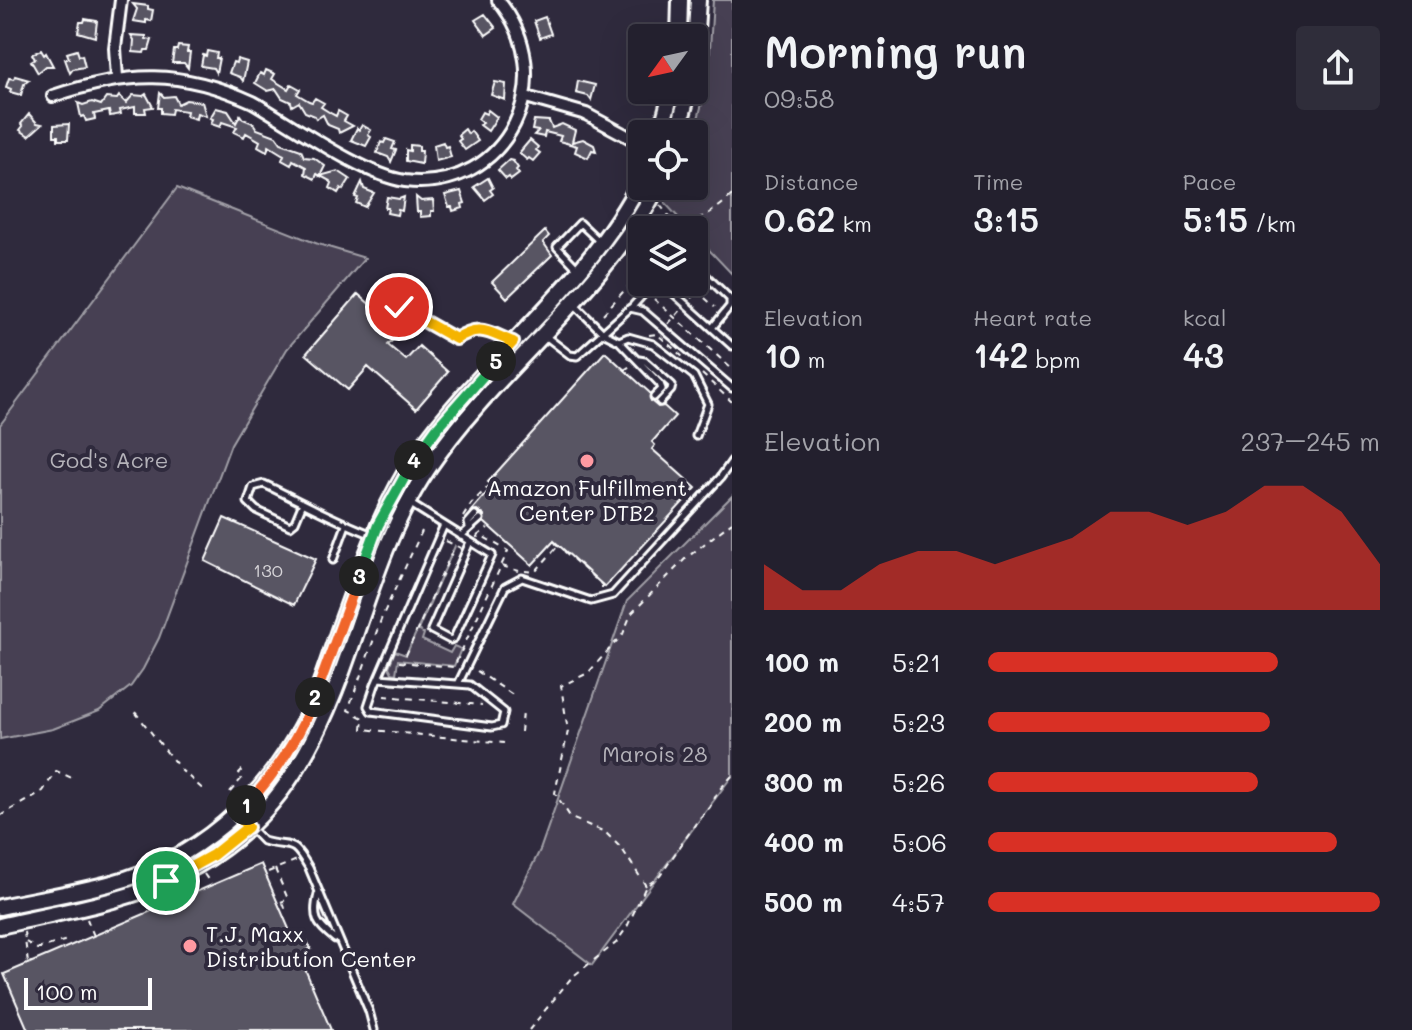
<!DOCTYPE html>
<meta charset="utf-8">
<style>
:root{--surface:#23202e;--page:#2f2d3a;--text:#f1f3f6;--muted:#a3a3aa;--line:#403e4a;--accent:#d93025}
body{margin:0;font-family:Mali,sans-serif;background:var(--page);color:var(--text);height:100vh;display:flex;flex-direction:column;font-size:30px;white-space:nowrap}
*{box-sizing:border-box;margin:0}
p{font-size:26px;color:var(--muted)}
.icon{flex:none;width:44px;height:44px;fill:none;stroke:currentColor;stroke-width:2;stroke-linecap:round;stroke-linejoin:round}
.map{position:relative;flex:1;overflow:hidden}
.drawer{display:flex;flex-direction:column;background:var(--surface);width:680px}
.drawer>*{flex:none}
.needle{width:52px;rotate:237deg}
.fabs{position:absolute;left:628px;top:24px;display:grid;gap:16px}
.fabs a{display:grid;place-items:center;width:80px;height:80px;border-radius:8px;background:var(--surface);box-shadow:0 8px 32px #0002,0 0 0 2px var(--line);font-size:40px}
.scale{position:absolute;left:24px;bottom:20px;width:128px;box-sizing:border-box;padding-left:8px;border:4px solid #fff;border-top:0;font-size:22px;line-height:28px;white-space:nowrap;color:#fff;-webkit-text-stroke:6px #2f2a3d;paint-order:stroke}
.pin{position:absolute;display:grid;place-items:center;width:68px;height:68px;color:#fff;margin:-34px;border:4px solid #fff;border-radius:50%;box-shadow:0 2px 8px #0007}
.km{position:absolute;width:40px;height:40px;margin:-20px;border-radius:50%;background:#222;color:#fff;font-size:22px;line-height:40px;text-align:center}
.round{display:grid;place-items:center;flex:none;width:84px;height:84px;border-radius:8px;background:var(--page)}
.overview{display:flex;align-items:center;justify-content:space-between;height:136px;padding:0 32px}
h1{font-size:44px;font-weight:600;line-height:60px}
.stats{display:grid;grid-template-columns:repeat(3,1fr);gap:12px;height:136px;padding:8px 32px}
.stats div{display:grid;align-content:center}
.stats b{font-size:34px;font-weight:600}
.stats small{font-size:22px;font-weight:400}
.stats p{font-size:22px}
.chart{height:224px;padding:16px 32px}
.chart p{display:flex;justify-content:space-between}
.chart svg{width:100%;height:144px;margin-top:8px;fill:var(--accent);opacity:.7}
ul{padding:0 32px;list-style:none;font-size:26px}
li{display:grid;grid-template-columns:128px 96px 1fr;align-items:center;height:60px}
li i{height:20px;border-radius:10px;background:var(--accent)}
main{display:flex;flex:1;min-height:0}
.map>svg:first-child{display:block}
.green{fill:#464152;stroke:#a2a0a8;stroke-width:2}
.building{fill:#595564;stroke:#fff;stroke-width:2}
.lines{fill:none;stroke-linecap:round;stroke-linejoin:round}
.lane-casing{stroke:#fff;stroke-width:11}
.street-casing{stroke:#fff;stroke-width:16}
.secondary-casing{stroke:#fff;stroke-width:20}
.path{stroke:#fff;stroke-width:2;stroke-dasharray:6 6;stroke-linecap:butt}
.lane{stroke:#2f2a3d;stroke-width:5}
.street{stroke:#2f2a3d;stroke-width:10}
.secondary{stroke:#2f2a3d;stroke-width:14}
.split-1-casing{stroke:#fff;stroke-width:16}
.split-2-casing{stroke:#fff;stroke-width:16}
.split-3-casing{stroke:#fff;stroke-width:16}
.split-4-casing{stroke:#fff;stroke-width:16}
.split-5-casing{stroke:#fff;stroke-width:16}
.split-6-casing{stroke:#fff;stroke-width:16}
.split-1{stroke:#f5b400;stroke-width:10}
.split-2{stroke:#f0652b;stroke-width:10}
.split-3{stroke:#f0652b;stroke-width:10}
.split-4{stroke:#22a559;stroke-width:10}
.split-5{stroke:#22a559;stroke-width:10}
.split-6{stroke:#f5b400;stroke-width:10}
.poi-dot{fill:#ff9aa2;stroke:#2f2a3d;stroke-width:3}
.labels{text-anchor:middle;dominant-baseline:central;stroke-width:8;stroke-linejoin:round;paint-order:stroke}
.number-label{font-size:18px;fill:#d6d4d8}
.park-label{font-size:22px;fill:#b5b3ba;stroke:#2f2a3d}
.poi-label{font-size:22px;fill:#fff;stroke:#2f2a3d}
</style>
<main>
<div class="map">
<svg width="732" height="1030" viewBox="0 0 732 1030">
<rect width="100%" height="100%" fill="#2f2a3d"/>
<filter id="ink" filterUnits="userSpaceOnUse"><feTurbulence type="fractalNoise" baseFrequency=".0125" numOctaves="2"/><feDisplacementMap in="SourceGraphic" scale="16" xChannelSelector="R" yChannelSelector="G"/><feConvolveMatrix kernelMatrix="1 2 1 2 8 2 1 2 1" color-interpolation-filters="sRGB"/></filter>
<g filter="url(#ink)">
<path class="green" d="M713,0H732V274L694,234V230H690L665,203L673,186H694V134L704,96L709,66Z
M177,188L318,244L365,258L287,349L231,444L159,638L143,669L131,686L99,711L53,729L0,739V425Z
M732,496V776L592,965L513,904L540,850L627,601Z
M455,546L418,630L424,634L422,640L450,653L454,646L461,649L454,666L398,660L396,674L392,673L389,667L395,651L406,655Z"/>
<path class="building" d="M133,4L148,6V9L153,10L151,21L146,20V23L133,21L137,9Z
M485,14L496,28L486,35L475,20Z
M545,17L551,34L540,38L534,21Z
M85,19L97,21L95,37L78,32L80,22H84Z
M131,35L146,36V39L152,40L149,50H145L144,53L133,52L134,40Z
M178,46L188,47L187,52H190L188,68L184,63H172L174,50H177Z
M41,50L44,55L46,53L53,66H46L38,73L31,61L35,59L32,54Z
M77,50L79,56L82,55L85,67L73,69L70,73L65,59L69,58L67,53Z
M207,51L217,53L216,58H219L216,73L213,68L201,66L203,55L206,56Z
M237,59L247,62L243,81L240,77L229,73L233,62L236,63Z
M266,70L275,74L272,79L275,81L288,89L291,84L300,89L297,94L309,101L312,102L315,98L324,103L321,107L332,114L336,116L338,111L347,116L344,121L353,126L339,133L338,129L328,125L323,115L316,119L315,116L305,112L299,102L292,106L291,102L282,98L276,89L268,91L255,83L260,73L264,75Z
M15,76L29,80L24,84L21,95L10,92L11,89L6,87L9,78L14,79Z
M578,81L595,85L591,100L588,96L576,93Z
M495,82L506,84L505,100L491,95Z
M160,93L164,97L174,96L178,104L186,100L202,102L206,116L197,113L196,119L186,116L187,111L172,109L171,114L161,113V108H158Z
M146,94L153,107L145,108L146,113H135V107L120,110L121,114L110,116L109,111L94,114L95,119L86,121L84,116L81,117L78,103L83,105L92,102L101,105L106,98L117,99L119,96L126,103L133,95L143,96Z
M216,108L228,111L236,123L240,115L243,119L253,123L257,129L276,136L281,143L301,150L304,157L314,158L325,166L320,176L338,171L350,179L343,190L341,188L338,193L330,188L332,183L330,181L317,174L315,179L305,174L306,167L293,160L291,165L282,160L284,155L282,154L269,146L267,151L258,146L260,141L246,133L244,137L234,132L237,127L222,122L220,127L211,124L213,119L210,118Z
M488,110L497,117L488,131L480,125L483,123L478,119L482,112L486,114Z
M29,114L37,123L42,124L29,136L20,130L23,126L21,124Z
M534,120L549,121L552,128L562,124L575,130L572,142L583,139L594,145L596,151L592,150L588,158L575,152L577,146L559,141L561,136L545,132L544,137L534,135L538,131L532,130Z
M69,124L68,140H58V136H54V125Z
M362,125L371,130L368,135L371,137L366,146L351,140L357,128L359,130Z
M465,129L468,134L471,131L478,141L465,150L458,141L461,139L458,135Z
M386,139L395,142L392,149L396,150L391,162L388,157L377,153L381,142L384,143Z
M530,140L538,147L536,150L540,153L533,161L529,158L527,160L519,153Z
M443,142L445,147L448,146L451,157L436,161L434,145Z
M410,145L419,146V151H422L421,164L406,161V150L410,151Z
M509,160L513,161L518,168L516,170L519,174L511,180L509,177L506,179L498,170Z
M488,178L493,188L490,190L493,194L485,200L474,187Z
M362,182L364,189L374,193L365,207L356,203L358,198L355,197Z
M461,191L465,203L462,204L463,208L453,211L452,207H449L445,195Z
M387,197L399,199L404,197L402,211L398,210L397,215L387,213L388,208H385Z
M416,197L421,201L433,200L434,211H431V216L420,217V212H417Z
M545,231L549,236L543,242L552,255L507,298L492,282Z
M358,294L401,331L388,345L406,360L419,346L448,372L416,409L368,367L348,390L306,354Z
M605,352L650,393L651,401L658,407L664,406L675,416L652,442L655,445L652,449L696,488L605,587L554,541L532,565L484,522V515L477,510L471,511L493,486L488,482Z
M224,518L316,559L294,605L205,561Z
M261,864L295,943L307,941L311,949L307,950L311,958L302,962L331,1030H28L4,974Z"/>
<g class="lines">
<g class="lane-casing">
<path id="lane" d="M694,264L730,299V306L712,328
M578,269L557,247L580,223L598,240
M661,282L732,346
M573,303L603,333L619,341L660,384L662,389L654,397
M399,307L456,339C479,324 489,332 512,342
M631,308L654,282
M544,335L570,355L577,356L630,308L643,311L732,388
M619,341L628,337L653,344L694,376L708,404L696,436
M639,360L645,361L672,385L671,390L660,402
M303,503L295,522L290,526L256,510L248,502L253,487L264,484C300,501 335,521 373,535
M409,503L492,555L454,638L450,640L431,630L470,542
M469,527L468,523L475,515
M461,536L480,519
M333,560L346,525
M379,678L470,685L504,712L501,725L492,727L371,711L368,706L375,685L444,525
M458,684L505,587L522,578L591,601L613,595L720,478L732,461
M237,814L263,841C293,849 291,837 309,868L369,1011L374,1030
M318,894C312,918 316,924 335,939"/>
</g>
<g class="street-casing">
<path id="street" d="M117,78L115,48L121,0
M53,96C128,71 180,69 253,102C293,125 363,175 405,181C508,193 563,77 498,0
M526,97L586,114L642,144"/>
</g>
<g class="secondary-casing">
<path id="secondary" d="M679,38L680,0
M694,61L698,0
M660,134L672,90
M677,134L689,90
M0,907C37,899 75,893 112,883C195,861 263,801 302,726C320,692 330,654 343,619C364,562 383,505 417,454C485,357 589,285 642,178
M0,926C50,914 104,906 153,887C267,841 312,760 350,650C372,587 391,522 429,467C497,367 602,294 658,186"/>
</g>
<path class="path" d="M660,205L676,225C698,222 717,210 732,195
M687,282L715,307
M691,298L706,283
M654,299L732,369
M603,314L642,271
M668,324L682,309
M649,335L657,334L685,359
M624,370L632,365
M702,374L732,402
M463,517L471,504L489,486
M422,531L382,617L348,710L363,718L362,729L504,743
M477,536L488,528
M446,541L461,548
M555,543L602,585V589
M502,566L519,571
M525,571L535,572L557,547
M406,655L455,545
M399,662L454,667L508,551L482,536L476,537
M477,671L516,697
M384,696L482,705
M135,712L181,770L206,792
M521,732L523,712
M230,792L243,777L239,773L244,768
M0,816L43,791L56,771L72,778
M275,869L288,899L281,902
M268,872L297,860
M204,874L211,884
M646,886L622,849L605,832L571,818L555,793L568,731L561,686L588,673L623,634L631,614L685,559L732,522
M180,887L185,897
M283,903L285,908L291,906
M87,919L94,936
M24,932L28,963
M26,942L37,949L67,940
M529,1030L572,977L616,943L627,927L646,886L660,876L698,820L710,807L719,790L732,776"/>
<use href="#lane" class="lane"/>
<use href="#street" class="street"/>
<use href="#secondary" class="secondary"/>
</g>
</g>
<g class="lines" filter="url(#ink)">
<g class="split-1-casing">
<path id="split-1" d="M166,881L213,855L248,827L237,814L246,805"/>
</g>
<g class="split-2-casing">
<path id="split-2" d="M246,805C276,774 299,737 315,697"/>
</g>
<g class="split-3-casing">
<path id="split-3" d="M315,697L359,576"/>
</g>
<g class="split-4-casing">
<path id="split-4" d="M359,576L378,525L414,460"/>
</g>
<g class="split-5-casing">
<path id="split-5" d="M414,460L437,428L496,361"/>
</g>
<g class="split-6-casing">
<path id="split-6" d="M399,307L456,339C480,323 489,333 513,342L496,361"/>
</g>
<use href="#split-1" class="split-1"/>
<use href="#split-2" class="split-2"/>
<use href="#split-3" class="split-3"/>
<use href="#split-4" class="split-4"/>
<use href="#split-5" class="split-5"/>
<use href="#split-6" class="split-6"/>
</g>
<g class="poi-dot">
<circle cx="587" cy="461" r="8"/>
<circle cx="190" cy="946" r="8"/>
</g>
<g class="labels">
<g class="number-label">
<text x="268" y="570">130</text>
</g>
<g class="park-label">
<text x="109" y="459">God's Acre</text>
<text x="655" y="753">Marois 28</text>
</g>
<g class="poi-label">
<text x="587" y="487">Amazon Fulfillment<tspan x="587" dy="25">Center DTB2</tspan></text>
<text x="206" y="933" text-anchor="start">T.J. Maxx<tspan x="206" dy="25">Distribution Center</tspan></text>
</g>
</g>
</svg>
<div class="fabs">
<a><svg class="needle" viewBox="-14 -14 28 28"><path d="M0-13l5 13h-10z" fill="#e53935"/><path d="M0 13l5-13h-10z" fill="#a3a3aa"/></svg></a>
<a><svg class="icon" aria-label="locate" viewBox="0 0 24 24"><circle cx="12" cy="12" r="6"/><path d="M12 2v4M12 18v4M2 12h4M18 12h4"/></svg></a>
<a><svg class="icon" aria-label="layers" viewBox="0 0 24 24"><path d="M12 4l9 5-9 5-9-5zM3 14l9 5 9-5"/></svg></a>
</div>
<div class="scale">100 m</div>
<div class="pin" style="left:166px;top:881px;background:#1e9e55"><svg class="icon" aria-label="arrive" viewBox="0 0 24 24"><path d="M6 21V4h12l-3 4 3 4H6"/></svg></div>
<div class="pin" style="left:399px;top:307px;background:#d93025"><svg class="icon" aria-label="check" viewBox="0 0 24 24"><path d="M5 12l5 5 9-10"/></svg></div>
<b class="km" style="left:246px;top:805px">1</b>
<b class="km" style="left:315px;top:697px">2</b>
<b class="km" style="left:359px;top:576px">3</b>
<b class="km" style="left:414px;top:460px">4</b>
<b class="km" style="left:496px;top:361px">5</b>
</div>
<section class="drawer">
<div class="overview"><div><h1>Morning run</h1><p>09:58</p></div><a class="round"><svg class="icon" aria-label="share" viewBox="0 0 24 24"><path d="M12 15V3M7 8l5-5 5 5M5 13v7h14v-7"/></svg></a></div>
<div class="stats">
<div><p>Distance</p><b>0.62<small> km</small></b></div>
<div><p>Time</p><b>3:15</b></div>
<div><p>Pace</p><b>5:15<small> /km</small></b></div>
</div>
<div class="stats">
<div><p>Elevation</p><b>10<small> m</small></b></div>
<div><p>Heart rate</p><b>142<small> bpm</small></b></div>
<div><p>kcal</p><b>43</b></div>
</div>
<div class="chart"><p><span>Elevation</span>237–245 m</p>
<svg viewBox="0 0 160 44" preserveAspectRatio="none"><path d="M0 44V30L10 38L20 38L30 30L40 26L50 26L60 30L70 26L80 22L90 14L100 14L110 18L120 14L130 6L140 6L150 14L160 30V44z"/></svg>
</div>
<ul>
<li><b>100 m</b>5:21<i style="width:74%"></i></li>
<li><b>200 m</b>5:23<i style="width:72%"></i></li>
<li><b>300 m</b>5:26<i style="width:69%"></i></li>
<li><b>400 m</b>5:06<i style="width:89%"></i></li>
<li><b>500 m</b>4:57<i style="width:100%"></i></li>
</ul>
</section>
</main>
